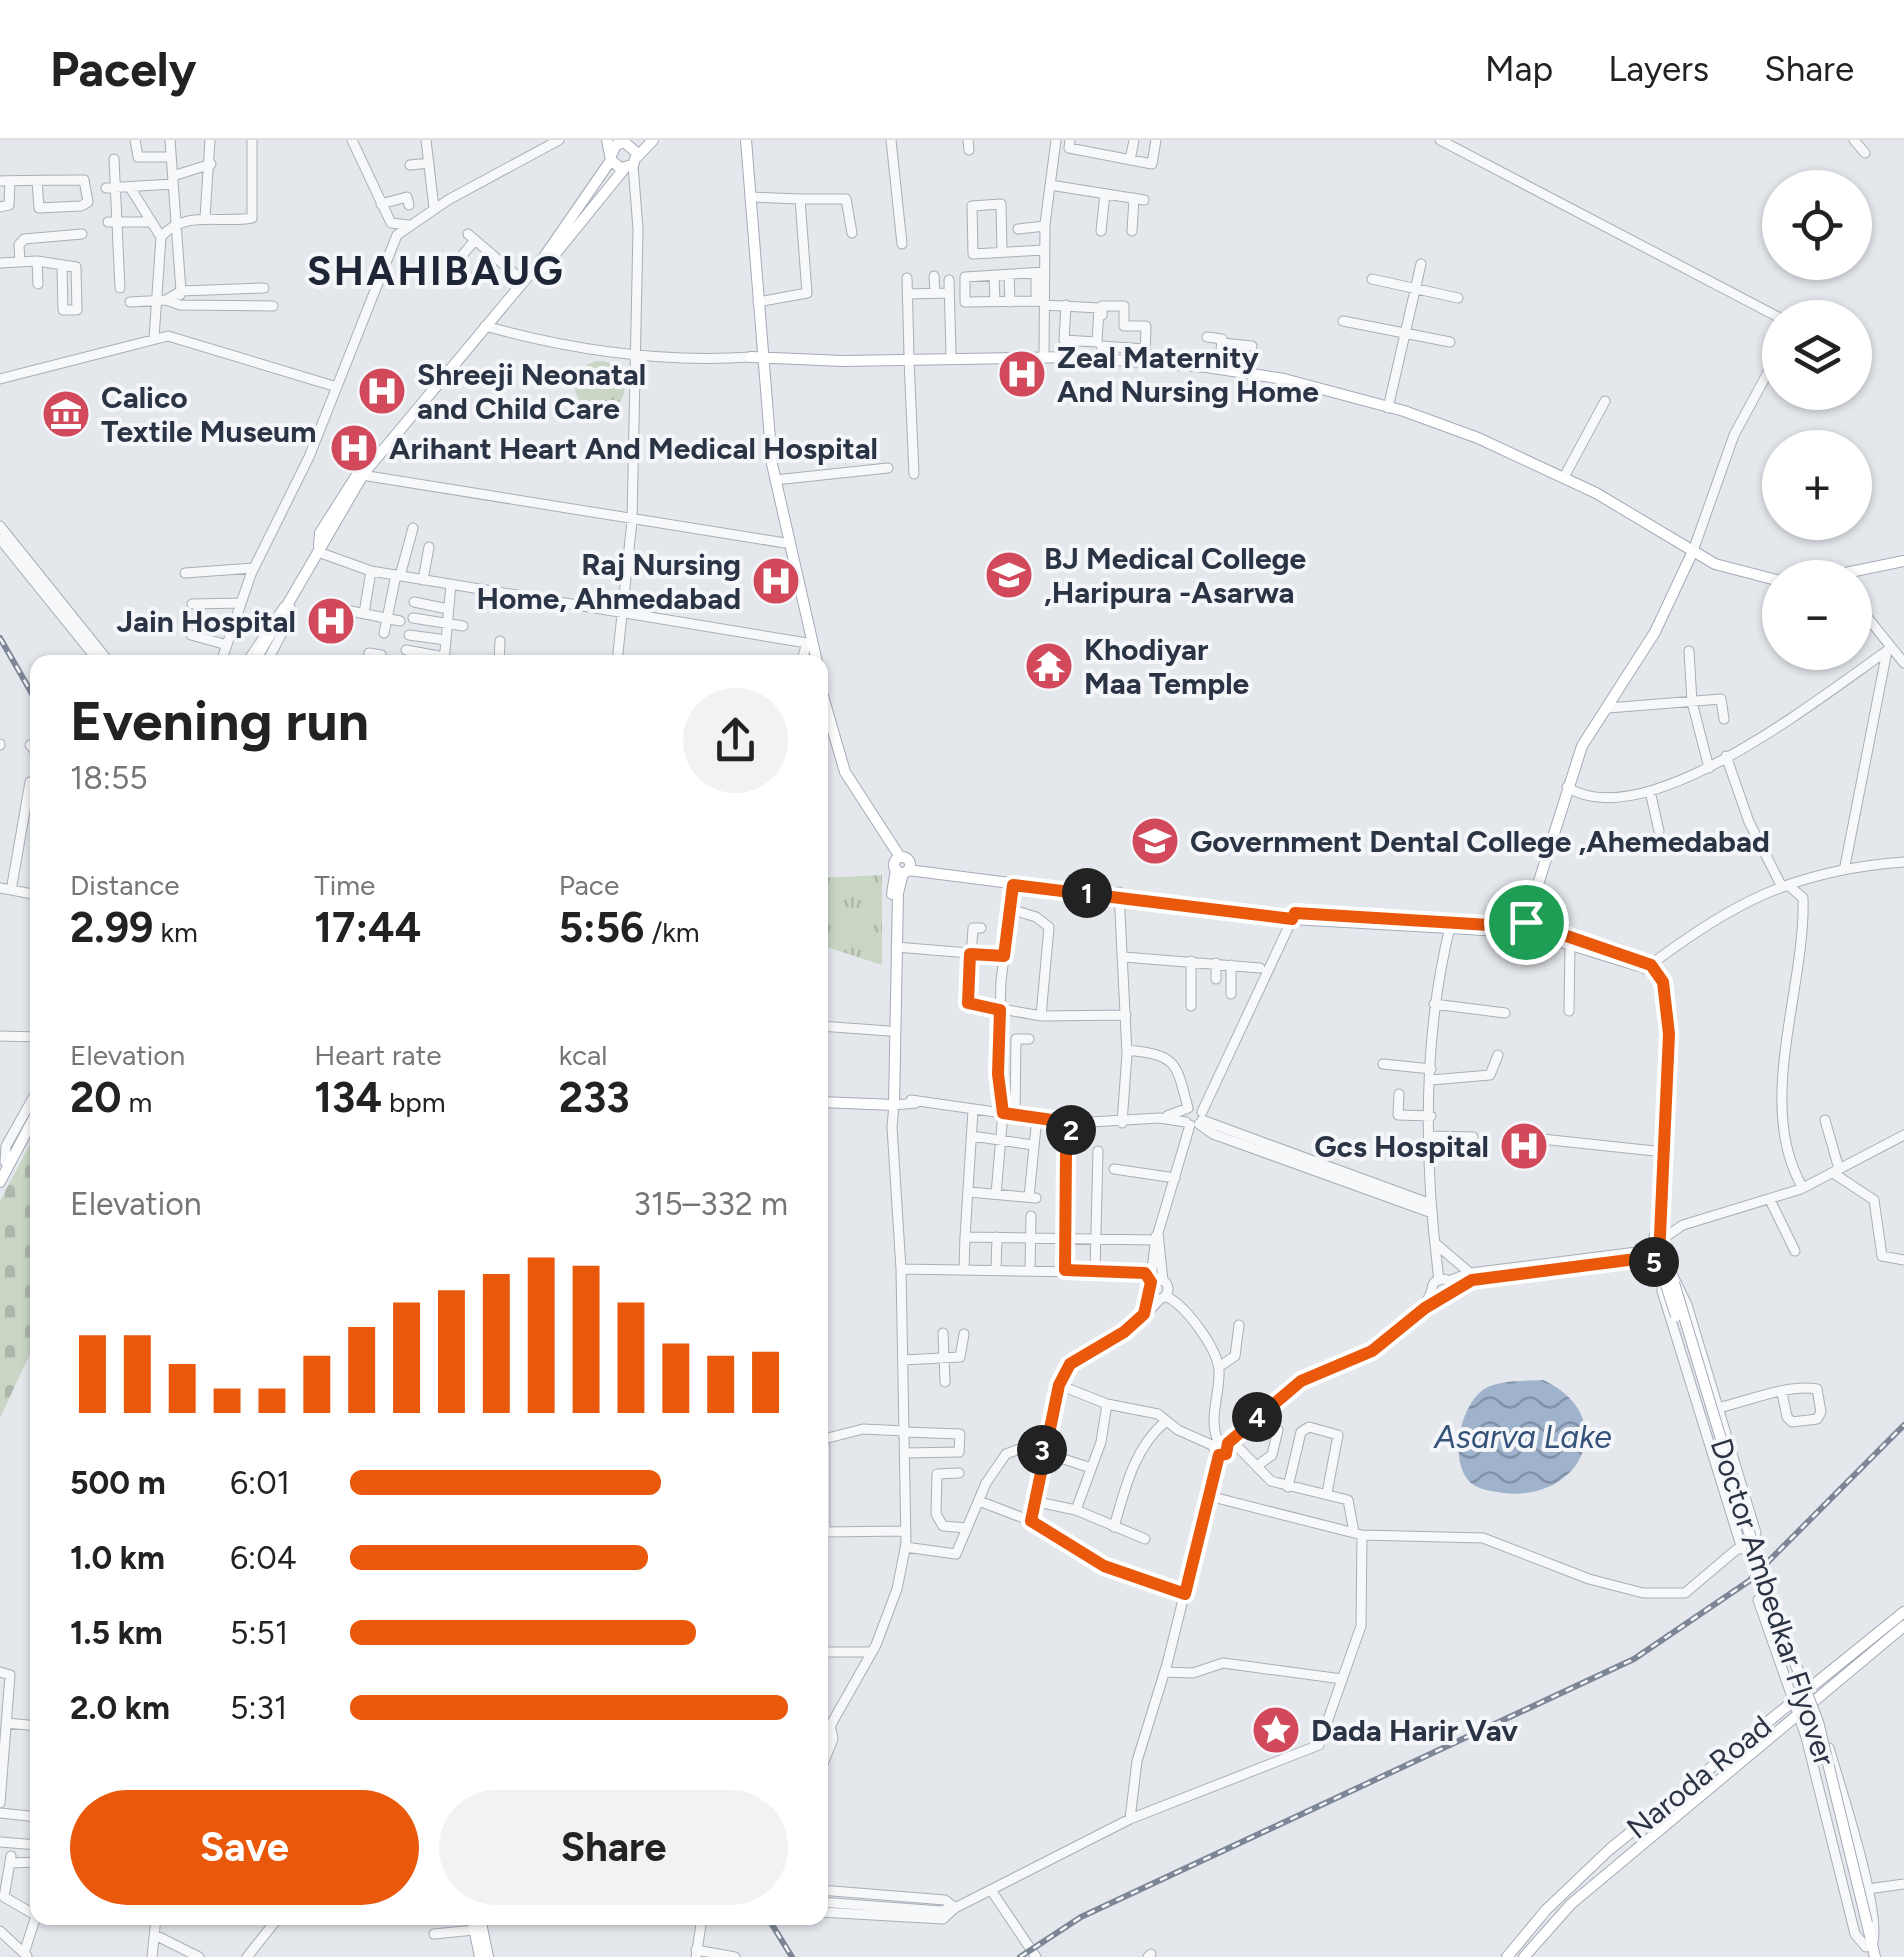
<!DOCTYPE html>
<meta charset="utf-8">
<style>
:root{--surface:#fff;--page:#f2f2f2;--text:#222;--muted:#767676;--line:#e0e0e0;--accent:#ea580c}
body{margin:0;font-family:Figtree,sans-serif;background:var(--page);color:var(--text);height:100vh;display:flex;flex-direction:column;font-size:38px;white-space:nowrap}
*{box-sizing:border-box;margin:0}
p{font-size:32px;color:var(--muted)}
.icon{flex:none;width:55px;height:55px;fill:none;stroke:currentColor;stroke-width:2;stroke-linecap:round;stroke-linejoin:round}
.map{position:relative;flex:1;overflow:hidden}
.side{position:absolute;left:30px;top:515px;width:798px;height:1270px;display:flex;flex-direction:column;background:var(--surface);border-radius:20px;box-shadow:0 2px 8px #0004}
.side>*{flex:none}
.fabs{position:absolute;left:1762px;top:30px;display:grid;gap:20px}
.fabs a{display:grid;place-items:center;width:110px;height:110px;border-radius:50%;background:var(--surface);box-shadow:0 2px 8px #0004;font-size:50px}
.pin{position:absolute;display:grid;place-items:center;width:85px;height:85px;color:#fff;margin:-42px;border:5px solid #fff;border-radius:50%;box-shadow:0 2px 10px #0007}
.km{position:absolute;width:50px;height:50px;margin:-25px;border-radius:50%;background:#222;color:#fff;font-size:28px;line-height:50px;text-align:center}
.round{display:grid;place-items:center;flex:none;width:105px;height:105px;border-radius:52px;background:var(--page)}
.overview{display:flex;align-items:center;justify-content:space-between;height:170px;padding:0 40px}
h1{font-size:55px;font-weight:700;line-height:75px}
.figures{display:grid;grid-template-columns:repeat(3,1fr);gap:15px;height:170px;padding:10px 40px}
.figures div{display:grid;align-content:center}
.figures b{font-size:42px;font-weight:700}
.figures small{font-size:28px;font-weight:400}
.figures p{font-size:28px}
.chart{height:280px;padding:20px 40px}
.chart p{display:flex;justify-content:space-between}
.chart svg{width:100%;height:180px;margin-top:10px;stroke:var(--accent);stroke-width:6}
.cta{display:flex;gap:20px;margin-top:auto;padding:20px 40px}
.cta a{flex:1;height:115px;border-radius:60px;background:var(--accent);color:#fff;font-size:40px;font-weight:700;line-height:115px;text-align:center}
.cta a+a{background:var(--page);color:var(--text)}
ul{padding:0 40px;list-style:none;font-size:32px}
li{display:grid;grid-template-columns:160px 120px 1fr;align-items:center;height:75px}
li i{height:25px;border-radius:12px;background:var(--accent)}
header{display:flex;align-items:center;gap:60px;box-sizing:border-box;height:140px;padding:0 50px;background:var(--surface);border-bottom:2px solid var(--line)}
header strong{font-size:48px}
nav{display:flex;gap:55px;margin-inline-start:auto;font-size:35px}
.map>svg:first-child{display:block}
.cemetery{fill:url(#cemetery-stones)}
.park{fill:url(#park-tufts)}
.water{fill:url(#water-waves)}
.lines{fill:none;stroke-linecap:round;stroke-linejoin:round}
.minor-casing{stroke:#a9aeb7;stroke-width:11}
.major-casing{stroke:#a3abb8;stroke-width:12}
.minor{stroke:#f7f8fa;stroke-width:9}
.major{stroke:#fff;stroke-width:10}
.rail-casing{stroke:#7d8696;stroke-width:6}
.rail{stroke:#f4f6f9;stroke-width:2.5;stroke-dasharray:8;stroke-linecap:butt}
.major-bridge-casing{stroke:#a3abb8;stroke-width:12;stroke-linecap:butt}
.major-bridge{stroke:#fff;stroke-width:10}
.route-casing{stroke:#fff;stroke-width:20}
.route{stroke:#ea580c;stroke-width:12}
.labels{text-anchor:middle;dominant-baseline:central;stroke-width:8;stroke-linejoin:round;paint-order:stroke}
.poi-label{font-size:30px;font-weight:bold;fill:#2b3445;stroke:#f4f6f9;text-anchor:start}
.street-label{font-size:30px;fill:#2b3445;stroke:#f4f6f9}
.water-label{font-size:32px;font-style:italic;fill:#34527a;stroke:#f4f6f9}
.district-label{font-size:40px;font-weight:bold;letter-spacing:2.5px;fill:#1d2536;stroke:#f4f6f9}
</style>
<header>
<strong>Pacely</strong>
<nav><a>Map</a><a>Layers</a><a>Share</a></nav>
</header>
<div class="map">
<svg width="1904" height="1817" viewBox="0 0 1904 1817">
<defs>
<pattern id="cemetery-stones" width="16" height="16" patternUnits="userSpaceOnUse" patternTransform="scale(2.5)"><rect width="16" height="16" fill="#c9d6c5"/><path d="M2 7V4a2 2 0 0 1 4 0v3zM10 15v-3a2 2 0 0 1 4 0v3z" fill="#adb8ab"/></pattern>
<pattern id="park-tufts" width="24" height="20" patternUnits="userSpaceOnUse" patternTransform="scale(2.5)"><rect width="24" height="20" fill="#c9d6c5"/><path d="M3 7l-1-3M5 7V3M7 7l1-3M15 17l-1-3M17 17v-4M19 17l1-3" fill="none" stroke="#adb8ab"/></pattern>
<pattern id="water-waves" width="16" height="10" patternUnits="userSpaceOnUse" patternTransform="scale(2.5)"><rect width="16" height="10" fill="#9fb4cc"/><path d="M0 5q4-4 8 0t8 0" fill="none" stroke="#8293a7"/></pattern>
</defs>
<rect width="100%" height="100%" fill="#e4e7ec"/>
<path class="cemetery" d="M37,991V1199L0,1278V1061Z"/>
<path class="park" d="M575 246a25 25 0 1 1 50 0a25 25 0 1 1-50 0Z
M882,735V825L820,805V738Z"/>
<path class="water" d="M1543,1240C1620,1275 1584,1362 1503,1353C1492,1351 1476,1350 1468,1340C1448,1316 1462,1257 1490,1246C1505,1240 1528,1241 1543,1240Z"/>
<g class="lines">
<g class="minor-casing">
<path id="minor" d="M135,0L138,17H171
M352,0L391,83L409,85
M426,0L434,68
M891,0L902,104
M968,0L969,10
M1070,0L1069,8L1152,24L1156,0
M1440,0L1780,178
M1854,0L1865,13
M114,19L120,148
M1130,20L1134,0
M410,25L429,23
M173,36L211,24
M0,41C28,40 56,40 84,40L88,62L81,66L39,68L37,41
M1050,45L1144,60
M106,48L173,44
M131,49L161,97L154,198
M750,57L800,59L807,153L758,162
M800,59H846L852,93
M381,64L407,57L409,65
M0,67L9,65L10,41
M205,77L210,0
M108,82H152
M1018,89L1045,86
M1101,91L1105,54
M1132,91L1134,58
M468,94L523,141
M161,97C186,69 218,84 252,78V0
M1002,112L1001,64L972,66L973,114L1045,110
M37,121L38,144
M20,122L19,105L24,99L82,94
M0,123L37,121L76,127L77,170H63L62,128
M455,124L475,100
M1036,133V161
M1009,134L1010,162
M476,135L492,115
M994,135L995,162
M934,136L935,153
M907,138L909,215
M1372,139L1458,158
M949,140L951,214
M908,154L949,153
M180,155L181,151L264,148
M166,160L180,165L273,166
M1044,161L965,162V137L1045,132
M130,162L166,160L181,151L170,0
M1044,165L1099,168L1097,202L1064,200L1066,165
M1102,175V166H1124V186H1146L1145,216
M1343,181L1450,202
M485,186C571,210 661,223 751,217
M1207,197L1222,199L1220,223
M1222,203L1252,206
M1101,206L1145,209
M1044,216L1045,84L1056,0
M909,220L914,334
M0,239L168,196L337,247
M1388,268L1421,124
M368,336L785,403
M1564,337L1605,261
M775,340L888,328
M0,386L109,522
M0,399L99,522
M1693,411L1734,295L1780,210
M318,412L371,431L813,504
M185,433L253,428
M400,436L413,388
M423,440L429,407
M414,462L448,469
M1855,462L1904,523
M192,464L241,463
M341,469L400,481
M364,473L371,431
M413,478L463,486
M384,493L396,435
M191,495L227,505
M409,495L446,500
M406,510L444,517
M1689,511L1692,562L1709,628
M369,513L381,515V522
M221,522L251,434L309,317L397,95L448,60L559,0
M247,522L284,467
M267,522L286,485L290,467
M444,522L451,444
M499,522L500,501
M617,522L632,381L638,89L633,25
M801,522L807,504
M1608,568L1721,559L1724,579
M0,604V605
M30,605L38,614
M1726,616L1749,682L1782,747
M1567,647C1646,698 1824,554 1891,508
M1650,651L1659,691
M1845,726L1887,511
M12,745L30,642L38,641
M1788,745L1803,758C1806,848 1754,966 1803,1048
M0,748L38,755
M1119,752L1127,914L1122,983
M1010,769L1036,777L1049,787L1041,876
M981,788H973L968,863L1041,876L1126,875
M896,807L1005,816
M1124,817L1260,828
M1191,821V866
M1645,829C1731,763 1794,730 1904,722
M1216,839V823
M1231,854V825
M1434,864L1505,873
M1569,871L1570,805
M820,886L889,891
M0,896L38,897
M1127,910C1177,915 1176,922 1188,968L1167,976
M1383,924L1431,929
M1431,940L1490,935L1498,915
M1399,954L1398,975L1431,976
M911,960L1073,983L1159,978L1186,982
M1202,972L1295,773
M1015,974L1016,899H1029
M1202,980L1431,1064
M1825,980L1839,1029
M1199,984L1213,994L1432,1073
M972,996L1033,1005
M1431,996L1473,997
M1523,997L1664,1012
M5,1022L6,1006L38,949
M1114,1029L1175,1038
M1833,1033L1874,1060L1882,1116L1904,1120
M969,1052L1036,1058
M996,1054L1003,973L998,934L1001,841L1013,745
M1029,1057L1037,977
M1770,1060L1795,1111
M1654,1096L1668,1095L1683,1085L1801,1049L1904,995
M965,1097L973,970
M1436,1104L1470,1133
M901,1129L1145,1133L1151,1142
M964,1129L965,1097L1153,1100
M996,1129L997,1097
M1030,1130L1031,1076
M1065,1130L1066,1011L1073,983
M1095,1130L1098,1011
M1662,1138V1151L1742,1409
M1151,1139L1156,1096
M1148 1149a10 10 0 1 1 20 0a10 10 0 1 1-20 0Z
M1432 1149a10 10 0 1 1 20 0a10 10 0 1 1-20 0Z
M1439,1140C1424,1023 1422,897 1451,783
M1163,1141L1158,1093L1190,985
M1448,1141L1470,1133L1644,1111
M1452,1150L1472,1140L1644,1118
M1165,1156C1185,1164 1218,1209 1219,1231C1220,1255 1208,1278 1218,1301
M943,1193L945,1242
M903,1220L960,1217L964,1194
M1219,1227L1235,1216L1239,1185
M1059,1245L1107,1264L1158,1274L1178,1290L1214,1306
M1718,1268C1748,1261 1787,1244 1817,1249L1821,1272L1817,1279L1792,1282L1787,1277L1782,1253
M905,1292L960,1294L959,1312L906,1313
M820,1300L863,1289L905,1291
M1044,1300L1031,1381L1105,1426L1185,1454
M1231,1300L1271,1341L1348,1360L1354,1392
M1214 1308a8 8 0 1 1 16 0a8 8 0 1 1-16 0Z
M1227,1303C1251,1282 1274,1259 1300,1241C1348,1210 1405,1216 1432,1150
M1042,1312L1091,1328
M1257,1326L1272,1315L1278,1290
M959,1333L937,1334L936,1374L943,1386L967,1388
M1288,1347L1301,1292L1309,1287L1338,1295L1327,1353
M1209,1356L1362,1395L1483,1398L1589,1439L1643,1453H1685L1756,1393L1687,1165L1673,1136
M979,1361L1031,1381
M1033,1361L1076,1370L1101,1302L1107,1264
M1076,1370L1145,1399
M1114,1387C1125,1349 1134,1308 1165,1282
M823,1392L906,1391
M825,1392V1306
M905,1407L956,1414L986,1343L1006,1314L1044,1300C1049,1276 1052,1243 1070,1225C1094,1200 1135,1190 1160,1159
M1758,1460L1806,1597L1855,1794L1866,1807
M820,1512H872
M0,1532L10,1535L0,1663
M1165,1532L1193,1533L1223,1523L1342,1539
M6,1583L38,1586
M820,1589L830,1584L833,1599L820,1631
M820,1604L876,1505L897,1449L906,1404L901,1129L892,987L894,965L916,963
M1829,1608C1839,1643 1884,1778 1872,1805
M0,1673L38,1677
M1130,1679L1319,1605L1361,1486L1362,1395
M0,1702L38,1705
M11,1716L4,1757L37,1776
M10,1723L38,1722
M1868,1749L1904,1744
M820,1750L945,1760L955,1768L943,1779L820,1772
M991,1750L1036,1817
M820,1762L941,1771L955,1768L1130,1679L1137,1621L1167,1524L1219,1315
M0,1791L27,1816
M434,1794L474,1790
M155,1795L199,1817
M696,1810L735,1817
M24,1813L37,1773
M152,1817L156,1778
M247,1817L278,1778
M696,1817L702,1778
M1148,1817L1151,1814"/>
</g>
<g class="major-casing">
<path id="major" d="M607,0L611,20L620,28L633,25L637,13L624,2L616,5L611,15
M746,0L772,324L817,522
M637,17L653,0
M543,129L624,29
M751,217L843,221L1074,217L1207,227L1284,239L1404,271L1478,298L1596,353L1715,424L1780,441
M319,406L320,393L360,330
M1821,438L1904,421
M254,522L364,333L544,117L611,20
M820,546L845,632L900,717
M894 725a8 8 0 1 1 16 0a8 8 0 1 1-16 0Z
M908,730L1292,779L1520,792
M892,754L896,729
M1526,782L1582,606L1655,492L1693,411
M1498,785L1521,784
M1531,786C1559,793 1634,808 1653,828C1679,855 1668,1068 1656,1108
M1529,792L1639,826
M820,962L894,965L898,753L903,733
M0,1042L38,970
M1643 1115a8 8 0 1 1 16 0a8 8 0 1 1-16 0Z
M1659,1118L1674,1143
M1653,1123L1666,1145
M472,1778L480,1817
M480,1778L488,1817
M1867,1783L1875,1817
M1507,1817L1546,1770L1610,1709L1904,1472
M1524,1817L1571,1764L1904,1486"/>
</g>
<use href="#minor" class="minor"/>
<use href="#major" class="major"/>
<g class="rail-casing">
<path id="rail" d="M0,498L38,564
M768,1778L792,1817
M1020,1817L1081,1777L1634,1519L1749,1441L1904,1285"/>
</g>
<use href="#rail" class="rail"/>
<g class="major-bridge-casing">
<path id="major-bridge" d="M1674,1143L1765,1445L1818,1582L1867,1783
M1666,1145L1676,1176"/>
</g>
<use href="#major-bridge" class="major-bridge"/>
</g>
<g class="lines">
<g class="route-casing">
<path id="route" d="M1013,745L1292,779L1295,773L1489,785L1526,782L1651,825L1663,842L1669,894L1659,1118L1653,1123L1644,1118L1472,1140L1425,1168L1372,1211L1301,1241L1228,1303L1226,1314L1219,1315L1185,1454L1104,1426L1031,1381L1059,1245L1070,1224L1124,1192L1144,1174L1151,1142L1145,1133L1065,1130L1066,1011L1073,983L1003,973L998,934L1000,870L968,863L970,814L1004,816Z"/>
</g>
<use href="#route" class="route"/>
</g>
<defs>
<g id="hospital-disc" transform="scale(2.5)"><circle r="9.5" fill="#d1495b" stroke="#f4f6f9"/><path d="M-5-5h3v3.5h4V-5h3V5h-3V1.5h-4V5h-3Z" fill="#fff"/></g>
<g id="museum-disc" transform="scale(2.5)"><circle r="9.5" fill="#d1495b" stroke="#f4f6f9"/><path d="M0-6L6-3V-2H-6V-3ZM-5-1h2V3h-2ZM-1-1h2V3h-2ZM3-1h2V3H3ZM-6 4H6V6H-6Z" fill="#fff"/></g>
<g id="university-disc" transform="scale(2.5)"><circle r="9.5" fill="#d1495b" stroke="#f4f6f9"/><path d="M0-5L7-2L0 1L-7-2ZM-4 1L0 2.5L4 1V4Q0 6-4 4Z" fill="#fff"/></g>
<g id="temple-disc" transform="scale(2.5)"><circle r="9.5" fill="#d1495b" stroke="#f4f6f9"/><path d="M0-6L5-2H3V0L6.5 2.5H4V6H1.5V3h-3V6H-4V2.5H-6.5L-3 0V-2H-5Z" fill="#fff"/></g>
<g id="sight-disc" transform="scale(2.5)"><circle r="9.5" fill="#d1495b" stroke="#f4f6f9"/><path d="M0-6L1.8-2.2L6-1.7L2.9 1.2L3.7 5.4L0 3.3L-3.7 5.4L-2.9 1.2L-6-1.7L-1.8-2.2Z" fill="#fff"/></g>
</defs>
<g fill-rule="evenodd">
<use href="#hospital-disc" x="1022" y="234"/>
<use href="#hospital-disc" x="382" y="251"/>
<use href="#museum-disc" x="66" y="274"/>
<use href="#hospital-disc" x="354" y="308"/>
<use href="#university-disc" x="1009" y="435"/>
<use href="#hospital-disc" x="776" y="441"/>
<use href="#hospital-disc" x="331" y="481"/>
<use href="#temple-disc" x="1049" y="526"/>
<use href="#university-disc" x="1155" y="701"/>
<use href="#hospital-disc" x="1524" y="1006"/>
<use href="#sight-disc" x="1276" y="1590"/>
</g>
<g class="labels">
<g class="poi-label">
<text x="1057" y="217">Zeal Maternity<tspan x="1057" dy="34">And Nursing Home</tspan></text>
<text x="417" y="234">Shreeji Neonatal<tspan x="417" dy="34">and Child Care</tspan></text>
<text x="101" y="257">Calico<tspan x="101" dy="34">Textile Museum</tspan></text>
<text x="389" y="308">Arihant Heart And Medical Hospital</text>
<text x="1044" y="418">BJ Medical College<tspan x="1044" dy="34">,Haripura -Asarwa</tspan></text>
<text x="741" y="424" text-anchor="end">Raj Nursing<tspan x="741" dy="34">Home, Ahmedabad</tspan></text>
<text x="296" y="481" text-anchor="end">Jain Hospital</text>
<text x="1084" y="509">Khodiyar<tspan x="1084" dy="34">Maa Temple</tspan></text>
<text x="1190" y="701">Government Dental College ,Ahemedabad</text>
<text x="1489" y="1006" text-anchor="end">Gcs Hospital</text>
<text x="1311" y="1590">Dada Harir Vav</text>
</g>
<g class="street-label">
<text transform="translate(1773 1462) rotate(72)">Doctor Ambedkar Flyover</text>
<text transform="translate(1699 1637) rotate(-39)">Naroda Road</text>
</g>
<g class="water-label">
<text x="1523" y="1297">Asarva Lake</text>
</g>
<g class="district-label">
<text x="436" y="131">SHAHIBAUG</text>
</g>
</g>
</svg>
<div class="fabs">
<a><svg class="icon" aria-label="locate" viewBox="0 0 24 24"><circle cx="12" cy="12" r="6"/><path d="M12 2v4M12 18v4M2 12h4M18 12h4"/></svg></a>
<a><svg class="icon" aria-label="layers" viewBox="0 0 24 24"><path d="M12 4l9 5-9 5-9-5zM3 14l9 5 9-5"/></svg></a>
<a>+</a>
<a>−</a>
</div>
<div class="pin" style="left:1526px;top:782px;background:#1e9e55"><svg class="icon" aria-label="arrive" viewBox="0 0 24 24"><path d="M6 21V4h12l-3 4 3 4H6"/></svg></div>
<b class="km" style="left:1087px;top:753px">1</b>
<b class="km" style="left:1071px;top:990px">2</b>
<b class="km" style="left:1042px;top:1310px">3</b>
<b class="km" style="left:1257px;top:1277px">4</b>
<b class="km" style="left:1654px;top:1122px">5</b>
<section class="side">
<div class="overview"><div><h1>Evening run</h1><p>18:55</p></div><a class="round"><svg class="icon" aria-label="share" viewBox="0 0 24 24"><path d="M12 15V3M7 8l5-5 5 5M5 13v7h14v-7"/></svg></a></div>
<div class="figures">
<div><p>Distance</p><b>2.99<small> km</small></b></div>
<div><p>Time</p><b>17:44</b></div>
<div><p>Pace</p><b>5:56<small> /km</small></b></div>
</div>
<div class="figures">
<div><p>Elevation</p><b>20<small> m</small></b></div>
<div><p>Heart rate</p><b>134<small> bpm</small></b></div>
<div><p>kcal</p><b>233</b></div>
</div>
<div class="chart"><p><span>Elevation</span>315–332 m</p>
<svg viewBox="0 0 160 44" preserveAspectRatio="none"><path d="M5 44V25M15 44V25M25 44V32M35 44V38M45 44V38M55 44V30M65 44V23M75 44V17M85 44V14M95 44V10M105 44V6M115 44V8M125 44V17M135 44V27M145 44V30M155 44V29"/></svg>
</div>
<ul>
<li><b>500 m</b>6:01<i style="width:71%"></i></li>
<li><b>1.0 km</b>6:04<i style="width:68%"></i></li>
<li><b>1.5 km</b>5:51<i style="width:79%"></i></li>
<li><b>2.0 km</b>5:31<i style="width:100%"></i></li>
</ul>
<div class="cta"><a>Save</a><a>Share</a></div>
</section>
</div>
